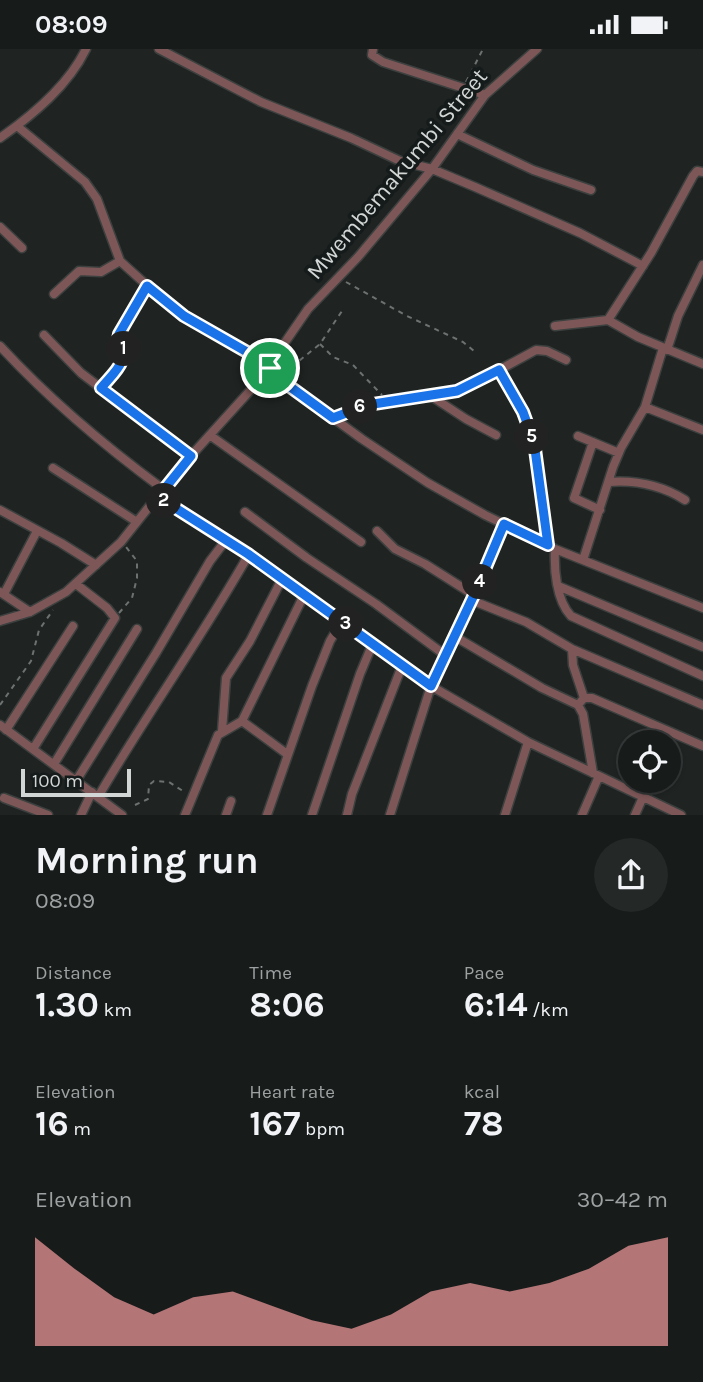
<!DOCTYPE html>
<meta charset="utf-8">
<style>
:root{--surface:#171b1a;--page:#242827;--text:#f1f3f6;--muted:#9ea1a2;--line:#363939;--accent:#f59b9d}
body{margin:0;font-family:Karla,sans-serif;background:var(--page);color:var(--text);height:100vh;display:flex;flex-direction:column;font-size:26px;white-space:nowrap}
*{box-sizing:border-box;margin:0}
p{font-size:23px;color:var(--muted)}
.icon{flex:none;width:38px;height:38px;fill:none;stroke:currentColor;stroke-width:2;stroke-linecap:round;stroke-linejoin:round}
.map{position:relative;height:766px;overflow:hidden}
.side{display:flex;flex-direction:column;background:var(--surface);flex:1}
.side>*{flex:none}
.tools{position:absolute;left:618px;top:681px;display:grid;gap:14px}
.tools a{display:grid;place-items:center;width:63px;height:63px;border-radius:50%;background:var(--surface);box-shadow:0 2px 5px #0004,0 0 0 2px var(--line);font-size:35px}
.scale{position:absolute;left:21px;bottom:18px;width:110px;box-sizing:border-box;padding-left:7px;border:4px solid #d2d6d5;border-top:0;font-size:19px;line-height:24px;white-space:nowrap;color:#d2d6d5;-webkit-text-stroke:5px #151b1a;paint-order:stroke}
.pin{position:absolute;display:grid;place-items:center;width:60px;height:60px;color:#fff;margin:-30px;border:4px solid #fff;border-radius:50%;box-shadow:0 2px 7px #0007}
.km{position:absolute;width:35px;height:35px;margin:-18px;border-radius:50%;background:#222;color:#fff;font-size:19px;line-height:35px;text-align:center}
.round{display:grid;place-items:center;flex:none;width:74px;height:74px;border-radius:37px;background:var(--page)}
.head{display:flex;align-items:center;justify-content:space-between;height:119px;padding:0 35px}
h1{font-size:38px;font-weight:700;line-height:52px}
.stats{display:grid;grid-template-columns:repeat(3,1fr);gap:10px;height:119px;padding:7px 35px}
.stats div{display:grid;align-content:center}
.stats b{font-size:35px;font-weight:700}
.stats small{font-size:19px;font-weight:400}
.stats p{font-size:19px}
.chart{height:196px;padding:14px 35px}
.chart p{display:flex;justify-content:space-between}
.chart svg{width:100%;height:126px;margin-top:7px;fill:var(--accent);opacity:.7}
.status{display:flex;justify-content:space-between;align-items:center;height:49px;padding:0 35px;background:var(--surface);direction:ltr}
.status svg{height:19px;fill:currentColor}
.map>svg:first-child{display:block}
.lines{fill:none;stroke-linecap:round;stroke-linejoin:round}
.minor-casing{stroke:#3c403f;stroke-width:11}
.path{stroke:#6d7271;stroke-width:2;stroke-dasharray:5 5;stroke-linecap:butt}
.minor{stroke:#7d5757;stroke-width:8}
.route-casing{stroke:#fff;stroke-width:14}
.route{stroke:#1a73e8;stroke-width:9}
.labels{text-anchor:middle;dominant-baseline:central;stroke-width:7;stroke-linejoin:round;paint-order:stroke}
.street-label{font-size:23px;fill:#d2d6d5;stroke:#151b1a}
</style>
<div class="status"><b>08:09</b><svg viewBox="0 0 49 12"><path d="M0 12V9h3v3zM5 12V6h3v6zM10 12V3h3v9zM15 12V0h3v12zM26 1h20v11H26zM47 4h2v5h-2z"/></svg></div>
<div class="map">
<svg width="703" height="766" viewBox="0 0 703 766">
<rect width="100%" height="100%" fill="#1f2423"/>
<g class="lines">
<g class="minor-casing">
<path id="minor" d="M159,0L261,53L351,89L400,112L432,120L475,138L580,184L643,217
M373,0L372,6L383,13L485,46
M17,77L85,133L97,150L120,212L171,258L261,311L278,329L362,390L428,434L485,466L555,500L703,559
M457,85L533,121L591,141
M0,89C33,66 68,37 86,0
M703,123L697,122L693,127L651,204L608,271L638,288L703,315
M0,178L22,199
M54,245L79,222L101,223L120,212
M555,277L608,271
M44,286L81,324L191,407
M0,297C49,350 106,398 163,440
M667,301L678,267L703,216
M499,321L523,363L534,393L548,496
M101,339C109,330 128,314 124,301C122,294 118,293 119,285L147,237
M431,347L466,370L496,386
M645,358L703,381
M333,369L367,356L464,340L536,301L547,302L566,311
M211,387L361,493
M578,387L619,404
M593,393L574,449L600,461
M53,419L137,473
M609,433C636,431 661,436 685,451
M158,448L249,505L431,637L528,693L681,766
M0,461L61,494L96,516
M245,463L307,509L376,555L445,606
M377,482L395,500L425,515L474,546
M555,500C554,520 556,551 571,567L703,627
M583,511L613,418L621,399L645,358L663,299
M558,537L703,598
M0,543L30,563
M4,545L37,482
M471,551L526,573L572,600L703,656
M0,572L30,563L66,543L121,493L179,420L257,334L308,260L358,208L432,120L485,46L537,0
M454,587L542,639L578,656L583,665L593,724
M572,600L573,616L584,649
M578,656L584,649H592L703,697
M242,672L287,705
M0,676L122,766
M6,681L73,577
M222,682L226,629L250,592L282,530
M652,693L661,680
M33,700L115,569L107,559L76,535
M54,715L137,580
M76,732L156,604L210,512L226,491
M98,748C146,666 202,588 249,505
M4,749L48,766
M81,766L92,743
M185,766L218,686L242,672L304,546
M226,766L231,752
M267,766L312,637L330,592L342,572
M312,766L360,625L373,594
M347,766L352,745L402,617
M390,766L431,637L474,546L504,475
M505,766L528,693
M582,766L599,727
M635,766L643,748"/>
</g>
<path class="path" d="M466,33L483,0
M346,233L407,267L463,293L474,302
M320,295L333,308L353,316L382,346
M284,324L320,295L342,262
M119,564L132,549L137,529V512L126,498
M0,656L31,612L39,581L53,561
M135,756L148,750L149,736L154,732L169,733L186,744"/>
<use href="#minor" class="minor"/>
</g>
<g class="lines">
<g class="route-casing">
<path id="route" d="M147,237L184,267L261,311L278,329L333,369L367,356L457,342L499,321L523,363L534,393L548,496L504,475L474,546L431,637L248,505L158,448L191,407L101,339C115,322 131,312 118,290L119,285Z"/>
</g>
<use href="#route" class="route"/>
</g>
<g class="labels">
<g class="street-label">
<text transform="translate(397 125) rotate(-50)">Mwembemakumbi Street</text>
</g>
</g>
</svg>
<div class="tools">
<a><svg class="icon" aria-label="locate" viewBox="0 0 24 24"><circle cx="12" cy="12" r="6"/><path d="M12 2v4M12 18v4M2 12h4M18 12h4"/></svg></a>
</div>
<div class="scale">100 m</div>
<div class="pin" style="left:270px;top:319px;background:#1e9e55"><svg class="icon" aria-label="arrive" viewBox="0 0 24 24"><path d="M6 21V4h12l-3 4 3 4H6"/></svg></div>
<b class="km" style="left:124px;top:300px">1</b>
<b class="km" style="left:164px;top:452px">2</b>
<b class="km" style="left:346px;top:575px">3</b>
<b class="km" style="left:480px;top:533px">4</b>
<b class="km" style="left:532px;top:388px">5</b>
<b class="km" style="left:360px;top:358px">6</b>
</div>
<section class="side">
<div class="head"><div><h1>Morning run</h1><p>08:09</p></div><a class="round"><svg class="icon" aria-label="share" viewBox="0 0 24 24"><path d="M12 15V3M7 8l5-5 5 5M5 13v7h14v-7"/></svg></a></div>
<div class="stats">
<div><p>Distance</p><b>1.30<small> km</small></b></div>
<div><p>Time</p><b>8:06</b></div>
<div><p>Pace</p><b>6:14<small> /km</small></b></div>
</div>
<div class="stats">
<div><p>Elevation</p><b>16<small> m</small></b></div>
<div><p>Heart rate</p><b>167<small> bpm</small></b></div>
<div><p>kcal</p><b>78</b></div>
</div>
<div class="chart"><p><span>Elevation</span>30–42 m</p>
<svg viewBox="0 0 160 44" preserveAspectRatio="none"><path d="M0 44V6L10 17L20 27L30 33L40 27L50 25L60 30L70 35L80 38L90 33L100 25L110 22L120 25L130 22L140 17L150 9L160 6V44z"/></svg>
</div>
</section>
